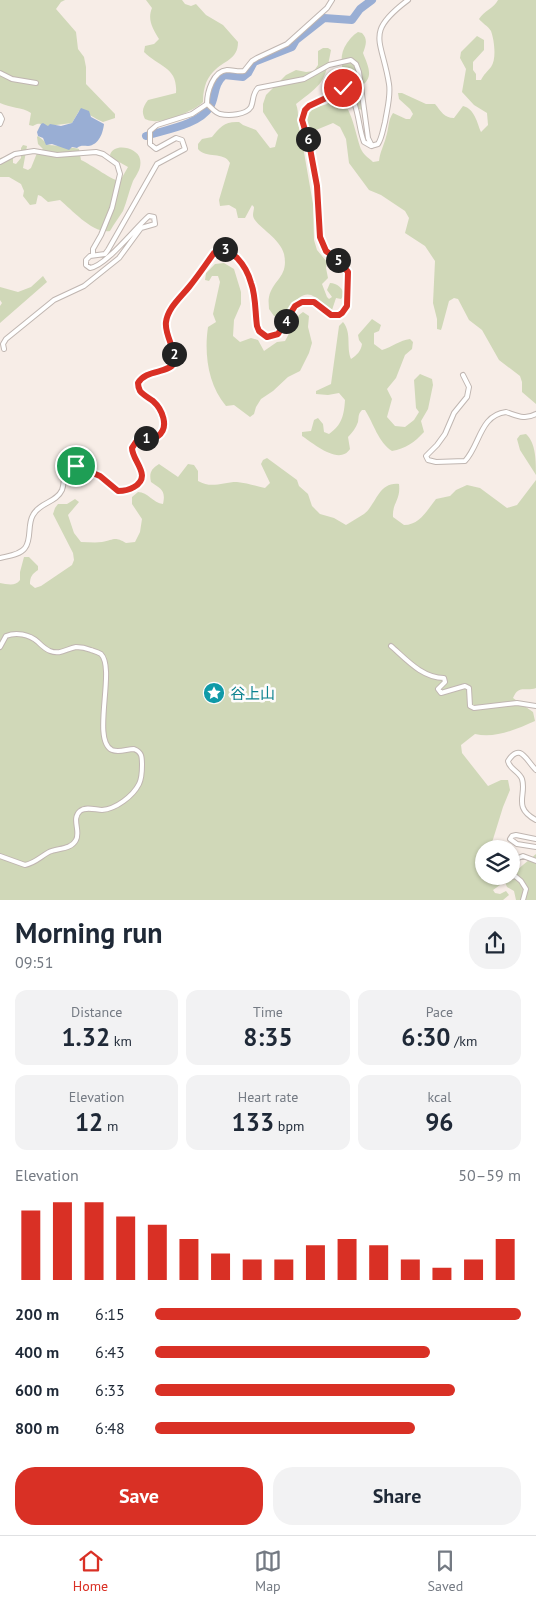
<!DOCTYPE html>
<meta charset="utf-8">
<style>
:root{--surface:#fff;--page:#f2f2f3;--text:#1f2937;--muted:#747a83;--line:#e0e1e3;--accent:#d93025}
body{margin:0;font-family:"PT Sans","Noto Sans JP",sans-serif;background:var(--page);color:var(--text);height:100vh;display:flex;flex-direction:column;font-size:19px;white-space:nowrap}
*{box-sizing:border-box;margin:0}
p{font-size:16px;color:var(--muted)}
.icon{flex:none;width:28px;height:28px;fill:none;stroke:currentColor;stroke-width:2;stroke-linecap:round;stroke-linejoin:round}
.map{position:relative;height:900px;overflow:hidden}
.details{display:flex;flex-direction:column;background:var(--surface);flex:1}
.details>*{flex:none}
.buttons{position:absolute;left:475px;top:840px;display:grid;gap:10px}
.buttons a{display:grid;place-items:center;width:45px;height:45px;border-radius:50%;background:var(--surface);box-shadow:0 1px 4px #0004;font-size:25px}
.pin{position:absolute;display:grid;place-items:center;width:42px;height:42px;color:#fff;margin:-21px;border:2px solid #fff;border-radius:50%;box-shadow:0 1px 5px #0007}
.km{position:absolute;width:25px;height:25px;margin:-12px;border-radius:50%;background:#222;color:#fff;font-size:14px;line-height:25px;text-align:center}
.round{display:grid;place-items:center;flex:none;width:52px;height:52px;border-radius:20px;background:var(--page)}
.headline{display:flex;align-items:center;justify-content:space-between;height:85px;padding:0 15px}
h1{font-size:28px;font-weight:700;line-height:38px}
.metrics{display:grid;grid-template-columns:repeat(3,1fr);gap:8px;height:85px;padding:5px 15px}
.metrics div{display:grid;align-content:center;border-radius:12px;background:var(--page);text-align:center}
.metrics b{font-size:25px;font-weight:700}
.metrics small{font-size:14px;font-weight:400}
.metrics p{font-size:14px}
.chart{height:140px;padding:10px 15px}
.chart p{display:flex;justify-content:space-between}
.chart svg{width:100%;height:90px;margin-top:5px;stroke:var(--accent);stroke-width:6}
.primary-button{display:flex;gap:10px;margin-top:auto;padding:10px 15px}
.primary-button a{flex:1;height:58px;border-radius:20px;background:var(--accent);color:#fff;font-size:20px;font-weight:700;line-height:58px;text-align:center}
.primary-button a+a{background:var(--page);color:var(--text)}
ul{padding:0 15px;list-style:none;font-size:16px}
li{display:grid;grid-template-columns:80px 60px 1fr;align-items:center;height:38px}
li i{height:12px;border-radius:6px;background:var(--accent)}
.dock{display:flex;justify-content:space-around;align-items:center;height:70px;border-top:1px solid var(--line);background:var(--surface);font-size:14px;color:var(--muted)}
.dock a{display:grid;justify-items:center;gap:2px}
.dock .current{color:var(--accent)}
.map>svg:first-child{display:block}
.green{fill:#d0d8b8}
.water{fill:#99aed4}
.lines{fill:none;stroke-linecap:round;stroke-linejoin:round}
.river{stroke:#99aed4;stroke-width:8}
.minor-casing{stroke:#c0b6b1;stroke-width:6}
.minor{stroke:#fff;stroke-width:4}
.route-casing{stroke:#fff;stroke-width:10}
.route{stroke:#d93025;stroke-width:6}
.labels{text-anchor:middle;dominant-baseline:central;stroke-width:5;stroke-linejoin:round;paint-order:stroke}
.culture-label{font-size:15px;fill:#0d838f;stroke:#fefcfb;text-anchor:start}
</style>
<div class="map">
<svg width="536" height="900" viewBox="0 0 536 900">
<rect width="100%" height="100%" fill="#f7ede7"/>
<path class="green" d="M0,0H65L61,2L56,9L76,32L78,49L84,57L86,67V84L115,114V118L103,122C94,118 88,113 79,111L72,123L48,126C42,124 39,122 33,126L29,125L31,113C22,107 10,108 0,103Z
M146,0H182L185,4L191,6L196,4L206,15L223,25L238,42C238,60 224,60 213,72C205,80 203,92 203,102C196,110 165,123 153,121C150,121 148,120 145,119C141,111 143,107 148,100L176,93C178,67 159,67 144,52L145,46L154,44L159,39C153,29 147,20 152,8Z
M498,0H536V404L522,392V382L520,376L499,360L482,330L469,320L458,299L454,298L449,301L442,327L441,330L437,329V319L433,303L435,261L425,246L405,233L409,218L405,211L381,195L369,190L352,167L349,163L346,139L340,127L333,123L316,130L308,127C307,121 306,113 312,109C316,106 322,106 327,104C330,102 333,99 337,100C352,101 356,140 362,151C364,155 370,159 373,162L379,161C380,152 384,145 386,137C389,128 388,120 393,113L406,119H410L413,114L410,109L399,99L398,93H402L426,104H435C441,111 444,118 454,118L463,106C475,109 477,123 481,132L488,125L487,113L474,105L462,92L466,69L460,58L461,52L477,36L484,40V50L473,62V70L476,74V80H481C484,74 487,72 491,67C497,59 494,39 491,31C488,26 482,23 479,19C484,11 494,8 498,0Z
M358,32L362,33C368,39 366,45 363,53C368,66 375,78 360,87L362,110L359,109C352,87 332,65 347,43C351,38 353,35 358,32Z
M323,48H328L331,50C325,83 322,84 296,104C300,114 296,122 301,135L313,204L314,240L317,250L327,262L326,268L328,278L322,284L327,297L329,299L332,297L327,290L330,283C337,283 343,288 344,295L341,299L336,298L332,310C326,306 321,301 315,297C300,287 292,309 281,317L274,316L269,309C269,305 268,301 269,297C273,279 289,277 284,254C280,237 253,225 253,215C253,212 254,210 254,207L252,205L245,218H238L236,209L229,205L220,206L219,200L230,163C224,151 206,159 198,149V144L202,139L212,137C220,127 225,121 239,122L243,125L256,130L270,148L275,147L278,135L263,112V104L266,95L286,75L296,70L306,72L314,71L318,65V51Z
M38,136L49,145C52,145 77,148 79,149L81,160C92,165 113,181 120,181L128,167L112,158L110,155C114,142 138,148 140,159C142,168 137,174 133,181C129,191 127,201 123,211C119,217 114,224 110,231C93,234 72,210 60,200L48,202L41,196L38,195L36,204L30,205L23,196L24,191L21,184L9,177H0V158L13,156V163L16,164L21,158V148L23,145L27,146L23,168L28,170L31,168L37,153L43,149L38,144L37,137Z
M224,263L234,269L241,292V304L234,320L233,336L240,342L251,338L258,340L264,351L277,342L285,341L299,315L303,312L309,316L308,327L312,343L309,353L300,371L288,377L273,391L261,399L256,407L254,414L250,417L234,405L226,406C208,385 204,354 208,327L216,322L213,314L220,282L218,276H212L209,281L205,280L206,273L215,264Z
M43,276L47,282L0,323V306L2,303L0,300V287L18,292L31,287Z
M372,319L381,325L379,331L374,333V344L382,350C392,347 400,340 410,339L413,342L412,349L405,355L396,378L387,389L392,399L387,417L395,426L405,427L414,420L419,412L416,408L414,380L420,374L432,379L433,385L428,409L421,421L424,432C415,442 405,449 392,451C378,442 374,424 365,410H362C358,414 359,416 358,422C356,428 352,433 348,437L350,449C339,466 313,443 302,436V432L311,431L314,420L318,418L323,424L324,432L329,434C342,425 344,415 345,400L339,393L328,395L316,394V391L331,384L339,326L343,322C352,333 346,347 351,359C357,355 361,351 362,344L359,340L358,335Z
M526,434C536,443 536,461 536,475L520,450L517,439L520,435Z
M267,458L297,480L299,486L308,494L312,506L320,514L334,518L346,525C352,521 358,518 364,514C377,504 378,482 399,484C401,500 392,503 393,517L404,525C420,525 427,510 436,499L450,496L456,490L467,485L480,488L507,508L517,505L536,480V688C525,692 519,684 513,698L533,712L535,721C517,729 495,739 475,734L461,745L462,753L488,786L501,780H508L510,790L503,807L490,849H484V876L499,881L500,885L493,890L495,893L500,894L506,891L509,895L503,900H0V583C7,584 15,587 20,580V572L24,557H29L38,566V570C32,574 30,577 30,584L35,588L41,586L72,565L74,560L73,553L53,514L55,508L58,504H67L75,499L79,502L68,515L74,533L81,542C88,542 95,543 102,542C114,540 114,536 126,543L135,542L140,532L142,519L132,504V497L138,492C148,492 153,503 163,504C166,490 161,489 151,482C149,473 151,469 159,464L178,477L188,464L194,465L198,471V481C212,489 222,482 237,482C247,483 256,486 265,488L270,483L261,464L263,460Z
M536,854V900H516L514,891L507,887L505,882L508,876H511V873L517,870Z"/>
<path class="water" d="M81,108L89,111L91,117L104,124C103,133 99,145 88,146C83,146 81,145 77,148L72,147L69,150L52,144L46,145L43,138L38,136L37,132L41,124L43,123L48,126L50,124L61,126L72,123Z"/>
<g class="lines">
<path class="river" d="M146,136C164,130 199,125 210,107C216,97 213,85 224,75L243,77L248,73L254,62L292,47L296,40L324,18L352,20L360,9L372,0"/>
<g class="minor-casing">
<path id="minor" d="M332,0L327,8L287,44L257,58L252,61L244,71C238,72 233,70 227,70C213,71 207,92 207,104C211,107 215,113 220,114C229,116 246,115 251,107C254,100 252,94 258,88L304,79L329,65L351,60L356,64L359,72L368,138L372,146
M0,73L12,79L36,83
M0,115L2,119L0,124
M0,162L15,154L34,151L57,155L96,152L103,154L117,164L120,174L112,208L101,235L93,249V254
M4,349L3,344L6,339L54,300L84,286L119,258L141,228L155,224L154,217L149,216C135,228 106,266 90,268L86,265V260L90,256L105,254L108,250L157,164L185,149L182,140L176,138L156,149L150,144V131L157,125L192,114L207,104
M463,375L469,387L467,397L454,413L445,434L437,445L426,456L428,460L436,462L465,461C480,445 480,415 506,412C518,416 525,420 536,414
M0,558C8,556 20,555 25,548C32,539 27,525 33,515C40,502 56,503 62,490C66,480 60,475 72,467H81L95,473L118,491C124,491 129,490 134,487C153,476 132,461 132,448L138,439L158,436C170,427 162,409 153,401C149,398 143,395 140,391C138,387 138,386 138,383L143,376L169,368L173,363L174,355L166,329V320L170,310L214,253L221,249L227,250C254,266 254,298 257,326L259,331L267,337L275,336L278,334L295,306L302,301L314,302L331,315H339L343,313L347,306V271L342,263L326,251L320,237L317,186L309,143L302,120L305,109L309,106L326,98L336,89L343,88C360,100 357,125 364,142L371,146L378,144C382,138 383,129 385,122C387,109 391,96 389,84C382,39 364,33 408,0
M391,646C406,659 422,678 444,678L445,682L438,689L441,693L465,686L469,688L470,706L474,708L517,703L536,706
M0,647L6,636C16,632 29,634 38,642C42,646 45,649 50,651C60,655 66,649 76,647C81,647 86,648 91,650C94,651 98,652 101,654C116,669 91,740 112,750C119,753 127,749 134,749C142,752 142,757 142,765C142,771 142,778 139,784C133,796 116,809 102,810C96,810 86,806 80,811C71,819 81,831 76,840C71,850 57,848 49,852C40,857 35,863 25,865L0,856
M536,770C526,760 520,742 508,761C509,769 519,771 522,779C527,795 512,807 536,820
M536,839L516,835L512,836L510,839L517,844L536,847
M511,865L518,858L523,856L536,861
M500,876L505,878L515,876L521,881L526,889L523,900"/>
</g>
<use href="#minor" class="minor"/>
</g>
<g class="lines">
<g class="route-casing">
<path id="route" d="M76,466L100,476L118,491C124,491 129,490 134,487C153,476 132,461 132,448L138,439L158,436C170,427 162,409 153,401C149,398 143,395 140,391C138,387 138,386 138,383C146,369 168,374 174,363C178,353 164,335 166,322C168,308 180,298 189,287C198,276 206,264 214,253C231,242 247,268 251,283C256,296 255,312 257,326L259,331L267,337L278,334L295,306L302,302H314L331,315H339L342,313L347,306L348,272L338,260L326,251L320,237L317,186L309,143L302,120L305,110L309,106L326,98L336,89L343,88"/>
</g>
<use href="#route" class="route"/>
</g>
<defs>
<g id="sight-disc" transform="scale(1.125)"><circle r="9.5" fill="#0f9aa8" stroke="#fefcfb"/><path d="M0-6L1.8-2.2L6-1.7L2.9 1.2L3.7 5.4L0 3.3L-3.7 5.4L-2.9 1.2L-6-1.7L-1.8-2.2Z" fill="#fff"/></g>
</defs>
<g fill-rule="evenodd">
<use href="#sight-disc" x="214" y="693"/>
</g>
<g class="labels">
<g class="culture-label">
<text x="230" y="693">谷上山</text>
</g>
</g>
</svg>
<div class="buttons">
<a><svg class="icon" aria-label="layers" viewBox="0 0 24 24"><path d="M12 4l9 5-9 5-9-5zM3 14l9 5 9-5"/></svg></a>
</div>
<div class="pin" style="left:76px;top:466px;background:#1e9e55"><svg class="icon" aria-label="arrive" viewBox="0 0 24 24"><path d="M6 21V4h12l-3 4 3 4H6"/></svg></div>
<div class="pin" style="left:343px;top:88px;background:#d93025"><svg class="icon" aria-label="check" viewBox="0 0 24 24"><path d="M5 12l5 5 9-10"/></svg></div>
<b class="km" style="left:146px;top:438px">1</b>
<b class="km" style="left:174px;top:354px">2</b>
<b class="km" style="left:225px;top:249px">3</b>
<b class="km" style="left:286px;top:321px">4</b>
<b class="km" style="left:338px;top:260px">5</b>
<b class="km" style="left:308px;top:139px">6</b>
</div>
<section class="details">
<div class="headline"><div><h1>Morning run</h1><p>09:51</p></div><a class="round"><svg class="icon" aria-label="share" viewBox="0 0 24 24"><path d="M12 15V3M7 8l5-5 5 5M5 13v7h14v-7"/></svg></a></div>
<div class="metrics">
<div><p>Distance</p><b>1.32<small> km</small></b></div>
<div><p>Time</p><b>8:35</b></div>
<div><p>Pace</p><b>6:30<small> /km</small></b></div>
</div>
<div class="metrics">
<div><p>Elevation</p><b>12<small> m</small></b></div>
<div><p>Heart rate</p><b>133<small> bpm</small></b></div>
<div><p>kcal</p><b>96</b></div>
</div>
<div class="chart"><p><span>Elevation</span>50–59 m</p>
<svg viewBox="0 0 160 44" preserveAspectRatio="none"><path d="M5 44V10M15 44V6M25 44V6M35 44V13M45 44V17M55 44V24M65 44V31M75 44V34M85 44V34M95 44V27M105 44V24M115 44V27M125 44V34M135 44V38M145 44V34M155 44V24"/></svg>
</div>
<ul>
<li><b>200 m</b>6:15<i style="width:100%"></i></li>
<li><b>400 m</b>6:43<i style="width:75%"></i></li>
<li><b>600 m</b>6:33<i style="width:82%"></i></li>
<li><b>800 m</b>6:48<i style="width:71%"></i></li>
</ul>
<div class="primary-button"><a>Save</a><a>Share</a></div>
</section>
<nav class="dock">
<a class="current"><svg class="icon" aria-label="home" viewBox="0 0 24 24"><path d="M3 11l9-7 9 7M6 9v11h12V9"/></svg>Home</a>
<a><svg class="icon" aria-label="map" viewBox="0 0 24 24"><path d="M3 6l6-2 6 2 6-2v14l-6 2-6-2-6 2zM9 4v14M15 6v14"/></svg>Map</a>
<a><svg class="icon" aria-label="saved" viewBox="0 0 24 24"><path d="M7 4h10v16l-5-4-5 4z"/></svg>Saved</a>
</nav>
